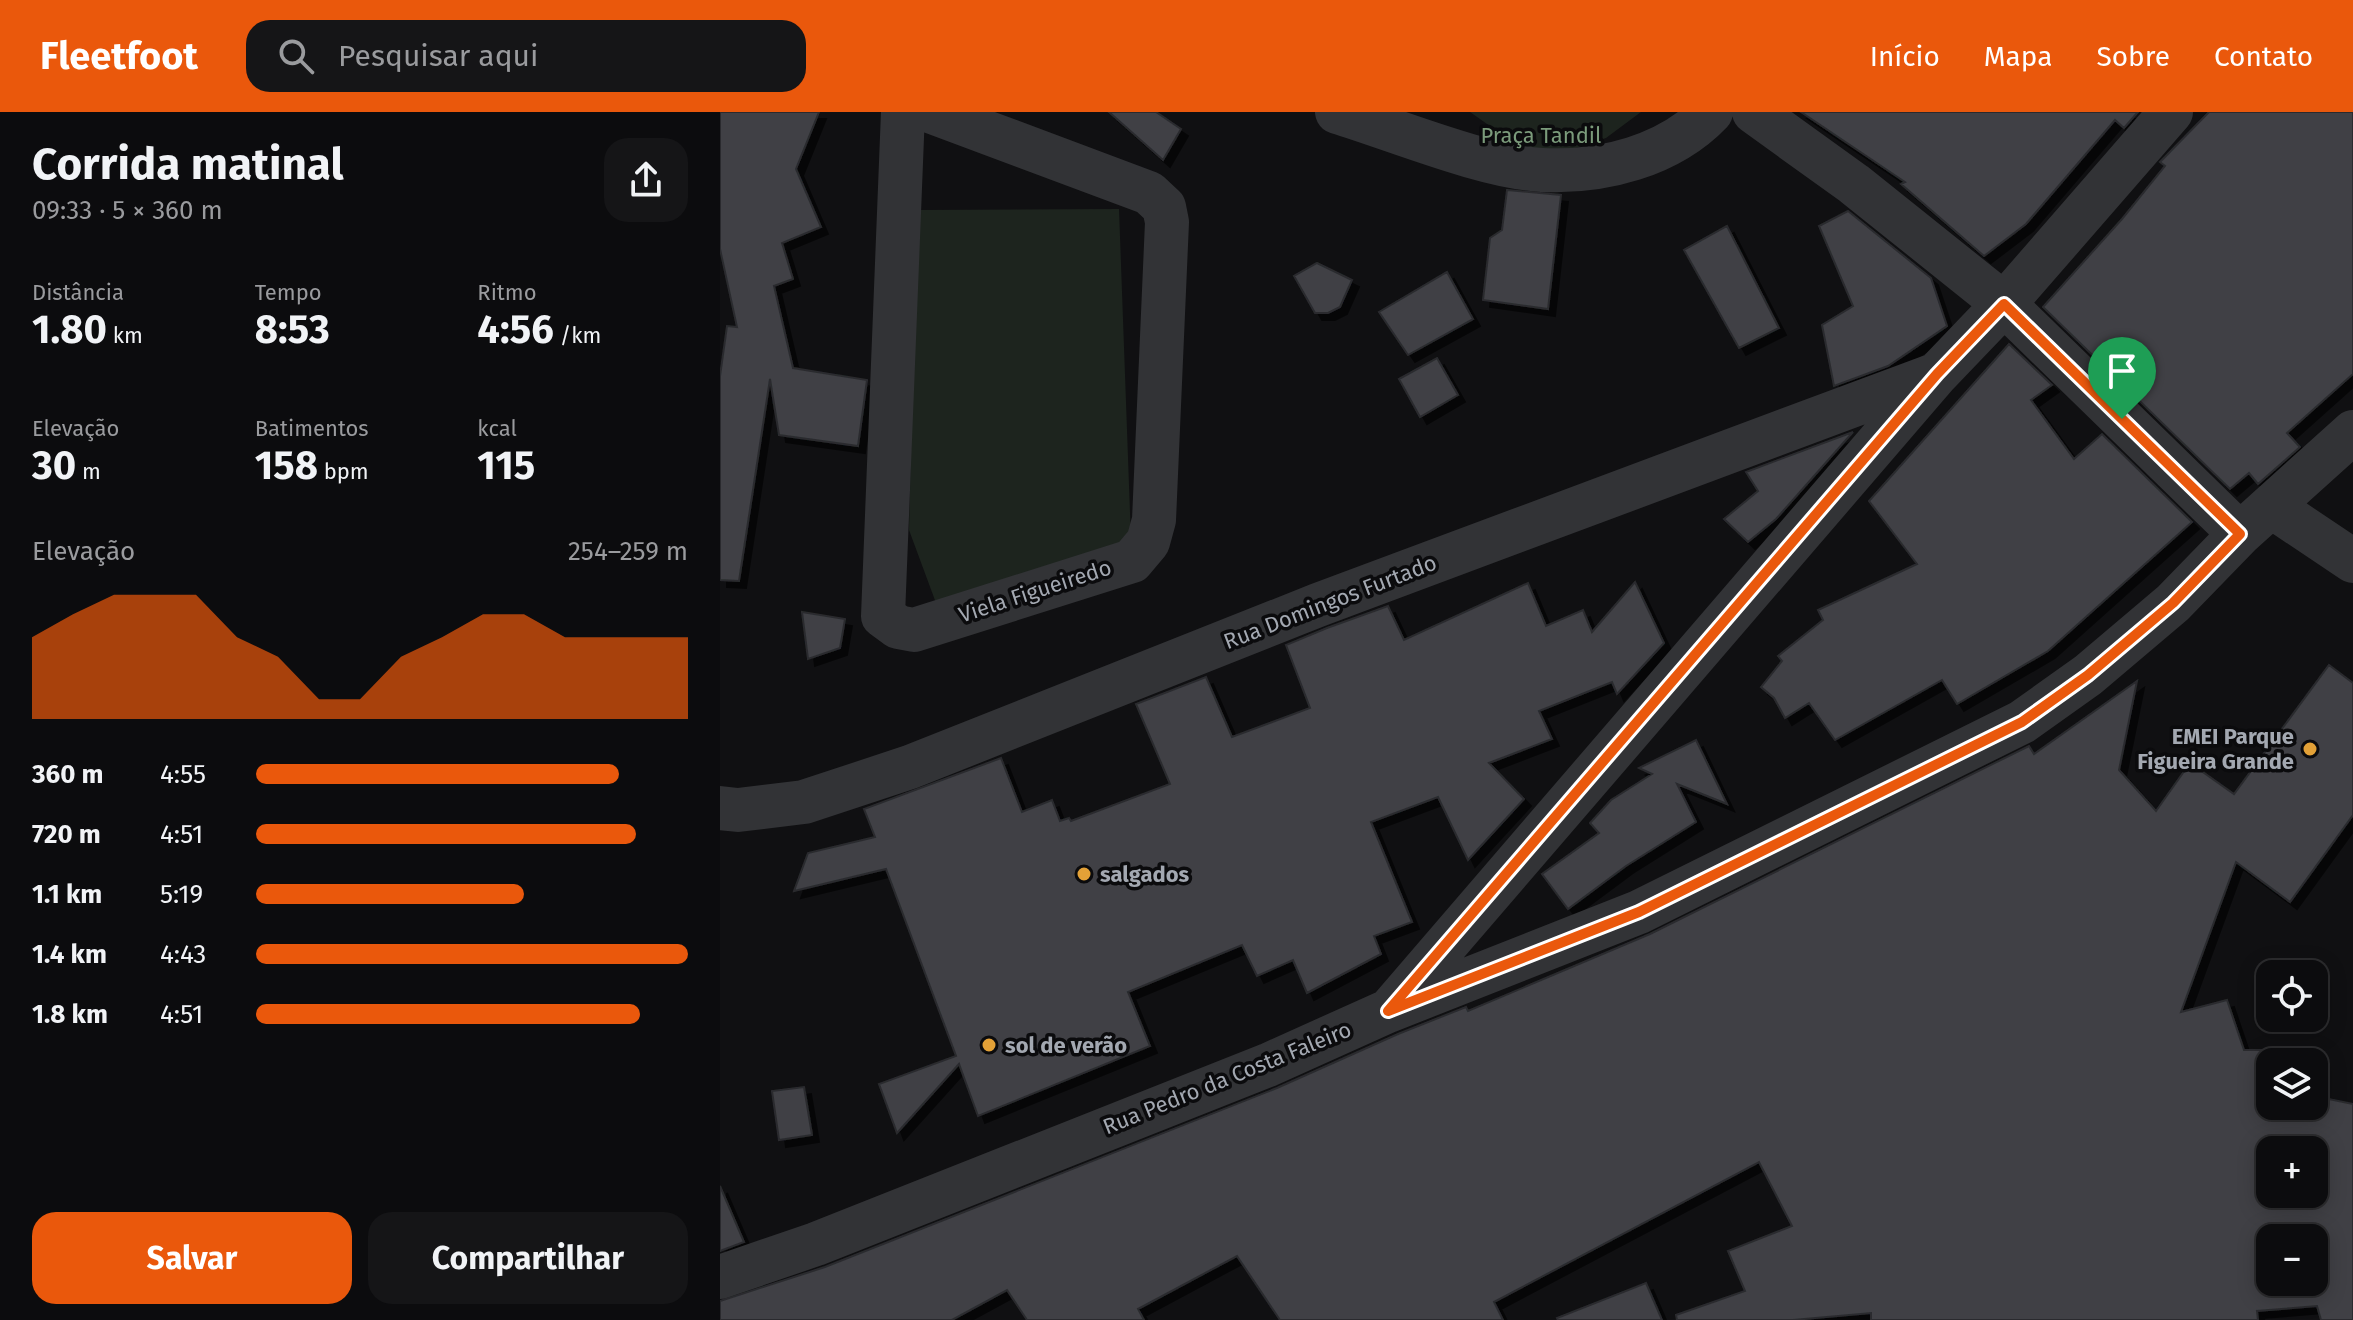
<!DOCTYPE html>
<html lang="pt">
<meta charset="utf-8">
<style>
:root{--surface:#0c0c0e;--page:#151517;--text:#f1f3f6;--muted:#9a9b9e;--line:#2c2c2e;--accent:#ea580c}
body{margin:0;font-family:"Fira Sans",sans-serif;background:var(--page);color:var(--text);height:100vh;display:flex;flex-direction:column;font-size:30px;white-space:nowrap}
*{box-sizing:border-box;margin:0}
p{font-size:26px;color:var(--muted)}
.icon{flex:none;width:44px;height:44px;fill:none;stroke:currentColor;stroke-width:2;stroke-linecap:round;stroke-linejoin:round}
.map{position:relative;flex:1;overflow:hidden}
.drawer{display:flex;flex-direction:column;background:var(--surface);width:720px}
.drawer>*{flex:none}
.fabs{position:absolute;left:1536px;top:848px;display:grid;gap:16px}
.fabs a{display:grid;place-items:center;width:72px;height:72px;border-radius:16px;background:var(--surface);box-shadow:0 4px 20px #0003,0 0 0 2px var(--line);font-size:40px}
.pin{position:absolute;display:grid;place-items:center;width:68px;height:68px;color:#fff;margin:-82px -34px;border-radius:50% 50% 50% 0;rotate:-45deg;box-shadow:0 0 8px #0007}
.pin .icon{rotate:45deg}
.round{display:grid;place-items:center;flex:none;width:84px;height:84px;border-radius:24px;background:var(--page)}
.summary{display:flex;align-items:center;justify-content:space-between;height:136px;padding:0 32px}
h1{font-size:44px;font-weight:700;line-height:60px}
.metrics{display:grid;grid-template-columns:repeat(3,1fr);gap:12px;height:136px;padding:8px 32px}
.metrics div{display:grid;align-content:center}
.metrics b{font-size:40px;font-weight:700}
.metrics small{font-size:22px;font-weight:400}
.metrics p{font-size:22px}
.chart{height:224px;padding:16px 32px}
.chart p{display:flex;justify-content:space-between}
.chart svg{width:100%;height:144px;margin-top:8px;fill:var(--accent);opacity:.7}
.button{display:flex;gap:16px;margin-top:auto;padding:16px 32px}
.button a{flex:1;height:92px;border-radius:24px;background:var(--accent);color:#fff;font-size:32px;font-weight:700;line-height:92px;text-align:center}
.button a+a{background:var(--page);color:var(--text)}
ul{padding:0 32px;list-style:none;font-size:26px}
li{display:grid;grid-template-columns:128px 96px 1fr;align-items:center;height:60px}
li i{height:20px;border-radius:10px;background:var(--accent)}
header{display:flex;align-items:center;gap:48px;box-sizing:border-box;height:112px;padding:0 40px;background:var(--accent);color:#fff}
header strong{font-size:38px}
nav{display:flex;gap:44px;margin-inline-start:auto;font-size:28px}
.search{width:560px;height:72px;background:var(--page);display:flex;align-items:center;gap:20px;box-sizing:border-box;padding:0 28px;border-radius:24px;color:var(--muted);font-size:30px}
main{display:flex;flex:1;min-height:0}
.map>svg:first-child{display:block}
.green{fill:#1d241e}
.building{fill:#3f4045;stroke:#2a2b2e;stroke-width:2;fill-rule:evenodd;filter:url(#shadow)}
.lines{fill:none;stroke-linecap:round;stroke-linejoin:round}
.minor{stroke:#323336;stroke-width:44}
.route-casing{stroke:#fff;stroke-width:16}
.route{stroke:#ea580c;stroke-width:10}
.poi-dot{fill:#e3a137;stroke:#0b0b0d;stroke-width:3}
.labels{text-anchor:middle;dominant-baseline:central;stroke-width:7;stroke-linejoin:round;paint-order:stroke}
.park-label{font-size:22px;fill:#7b9b7b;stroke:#0b0b0d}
.street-label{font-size:22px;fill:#a3a8b1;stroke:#0b0b0d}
.poi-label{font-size:22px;font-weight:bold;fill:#a3a8b1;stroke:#0b0b0d;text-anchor:start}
</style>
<header>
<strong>Fleetfoot</strong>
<div class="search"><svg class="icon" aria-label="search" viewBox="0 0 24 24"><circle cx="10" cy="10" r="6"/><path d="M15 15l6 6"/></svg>Pesquisar aqui</div>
<nav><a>Início</a><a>Mapa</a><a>Sobre</a><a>Contato</a></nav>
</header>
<main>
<section class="drawer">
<div class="summary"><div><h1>Corrida matinal</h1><p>09:33 · 5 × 360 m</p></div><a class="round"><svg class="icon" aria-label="share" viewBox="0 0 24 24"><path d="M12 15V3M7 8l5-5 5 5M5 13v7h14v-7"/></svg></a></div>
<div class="metrics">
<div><p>Distância</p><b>1.80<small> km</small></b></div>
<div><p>Tempo</p><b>8:53</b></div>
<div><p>Ritmo</p><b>4:56<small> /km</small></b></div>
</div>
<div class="metrics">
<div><p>Elevação</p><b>30<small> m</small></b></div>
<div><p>Batimentos</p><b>158<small> bpm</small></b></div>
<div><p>kcal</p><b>115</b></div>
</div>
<div class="chart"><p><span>Elevação</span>254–259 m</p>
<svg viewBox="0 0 160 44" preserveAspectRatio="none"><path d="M0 44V19L10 12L20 6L30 6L40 6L50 19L60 25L70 38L80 38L90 25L100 19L110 12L120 12L130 19L140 19L150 19L160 19V44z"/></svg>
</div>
<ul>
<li><b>360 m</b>4:55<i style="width:84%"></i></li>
<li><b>720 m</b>4:51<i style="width:88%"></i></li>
<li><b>1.1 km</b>5:19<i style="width:62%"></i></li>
<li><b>1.4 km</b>4:43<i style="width:100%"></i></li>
<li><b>1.8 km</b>4:51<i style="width:89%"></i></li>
</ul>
<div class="button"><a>Salvar</a><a>Compartilhar</a></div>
</section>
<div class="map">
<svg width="1633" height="1208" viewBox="0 0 1633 1208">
<defs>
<filter id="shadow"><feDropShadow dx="7" dy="7" stdDeviation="0" flood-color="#0009"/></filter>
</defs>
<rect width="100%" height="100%" fill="#101012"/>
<path class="green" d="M750,0H921L886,26L818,48Z
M399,97L411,428L216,491L189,418L197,98Z"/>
<path class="building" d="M0,0H99L76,57L101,115L62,131L73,167L54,174L73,256L147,268L138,334L59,323L50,267L19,469L0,468V264L7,214L17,215L0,137Z
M389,0H436L461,17L443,48Z
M1081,0H1418L1404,16L1395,8L1306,112L1264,144L1181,72L1185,70Z
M1489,0H1633V262L1567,321L1580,335L1538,372L1529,361L1510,377L1323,195L1402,107L1445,54L1440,50Z
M787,78L841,83L828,197L763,188L770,126L782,118Z
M1128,99L1211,166L1227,214L1168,254L1114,274L1102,213L1133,194L1099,114Z
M1007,114L1059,216L1019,236L964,138Z
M597,151L632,168L620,195L608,201H595L574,164Z
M727,160L753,207L688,243L659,200Z
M1289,232L1332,273L1311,288L1354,347L1382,322L1472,410L1328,539L1237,592L1222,568L1115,628L1089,591L1065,606L1054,586L1041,575L1062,549L1058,544L1103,508L1098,498L1197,452L1149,389Z
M717,246L738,283L700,305L679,267Z
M1133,320L1056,407L1028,430L1004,407L1038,379L1026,360Z
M915,470L944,531L897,582L892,570L819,599L832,627L769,651L804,687L748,748L718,685L651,710L692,810L654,824L661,842L587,881L573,848L537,864L522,833L408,880L430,934L258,1004L239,952L177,1021L159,972L236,944L166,757L74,779L88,741L155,725L144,697L281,646L302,700L332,688L340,709L349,706L351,709L450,672L416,592L486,565L512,625L590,596L566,533L607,516L668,494L684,528L808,471L826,514L863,498L872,520Z
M82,500L125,507L120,536L88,547Z
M1609,553L1633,571V703L1570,790L1516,750L1461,900L1507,888L1524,938H1565L1585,946V950H1550V994H1594V984L1633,992V1208H1601L1597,1194L1537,1199L1538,1208H1151V1201L1073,1208H957L956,1203L1025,1179L1008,1139L1072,1114L1039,1050L774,1190L783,1208H560L517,1144L418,1197L424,1208H307L287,1178L232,1208H0V1189L105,1155L557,976L678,922L746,895L748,899L930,822L1309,634L1314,642L1417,569L1399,658L1436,699L1470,651L1514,682ZM1550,1038H1594V1082H1550ZM1550,1126H1594V1170H1550Z
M976,628L1007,692L957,672L976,710L906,754L848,797L822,762L879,721L870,711L891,688L932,662L919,656Z
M84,975L92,1023L59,1028L52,979Z
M0,1074L24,1130L0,1139Z
M926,1171L942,1208H838L837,1206Z"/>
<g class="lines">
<path class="minor" d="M183,0L163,504L178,515L194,518L412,449L428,430L434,408L447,110L444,95L429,81L212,0
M617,0C676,18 764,55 822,58C882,61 949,44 991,0
M1034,0L1134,72L1284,192L1520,422
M1551,394L1633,449
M0,696L18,698L84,690L190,655L598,493L1217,262
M673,894L1217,262L1284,192L1451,0
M0,1165L96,1132L548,953L668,899L919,800L1302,610L1368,563L1453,491L1520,422L1633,320"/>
</g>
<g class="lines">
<g class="route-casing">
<path id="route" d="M1284,192L1520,422L1453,491L1368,563L1302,610L919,800L668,899L1217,262Z"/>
</g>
<use href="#route" class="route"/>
</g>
<g class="poi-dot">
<circle cx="1590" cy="637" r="8"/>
<circle cx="364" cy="762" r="8"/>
<circle cx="269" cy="933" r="8"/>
</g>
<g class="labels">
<g class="park-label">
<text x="821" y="23">Praça Tandil</text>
</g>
<g class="street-label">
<text transform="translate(315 479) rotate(-18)">Viela Figueiredo</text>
<text transform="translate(610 490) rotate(-21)">Rua Domingos Furtado</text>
<text transform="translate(507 966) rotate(-22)">Rua Pedro da Costa Faleiro</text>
</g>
<g class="poi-label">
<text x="1574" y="624" text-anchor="end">EMEI Parque<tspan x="1574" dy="25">Figueira Grande</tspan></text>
<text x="380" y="762">salgados</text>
<text x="285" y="933">sol de verão</text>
</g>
</g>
</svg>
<div class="fabs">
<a><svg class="icon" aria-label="locate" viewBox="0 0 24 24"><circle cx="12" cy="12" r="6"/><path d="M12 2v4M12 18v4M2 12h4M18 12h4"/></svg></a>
<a><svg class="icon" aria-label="layers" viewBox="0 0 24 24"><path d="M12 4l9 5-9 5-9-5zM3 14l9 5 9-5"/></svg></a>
<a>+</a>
<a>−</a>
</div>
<div class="pin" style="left:1402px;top:307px;background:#1e9e55"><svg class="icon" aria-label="arrive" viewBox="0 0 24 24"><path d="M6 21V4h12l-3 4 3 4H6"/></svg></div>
</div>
</main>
